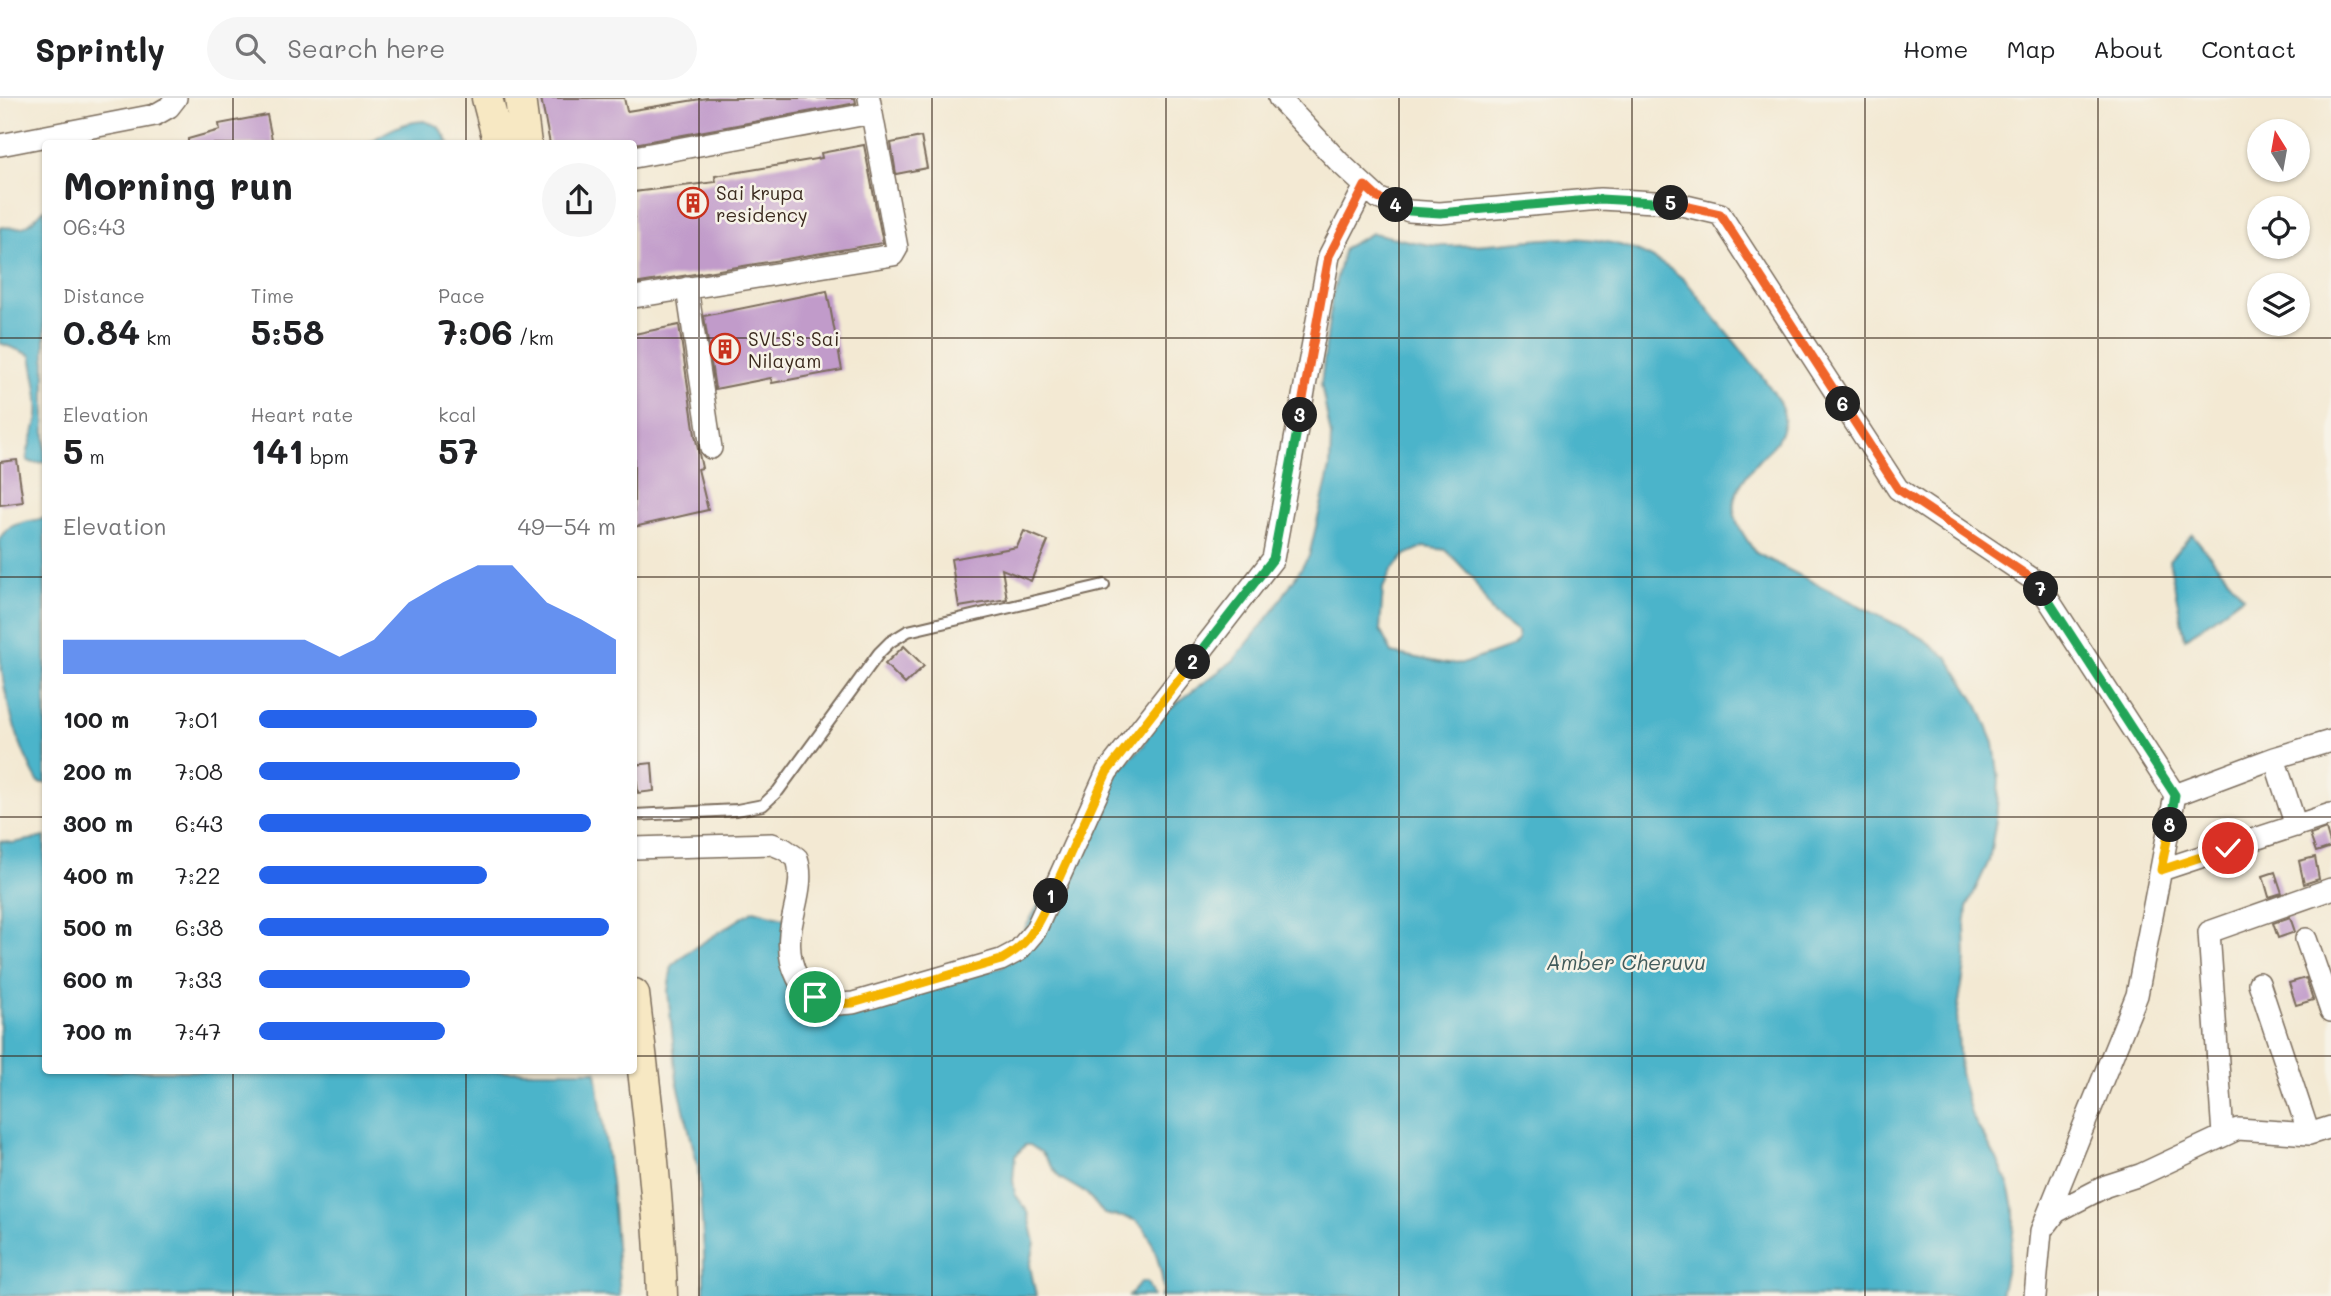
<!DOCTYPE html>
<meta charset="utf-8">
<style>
:root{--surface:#fff;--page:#f6f6f6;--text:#202124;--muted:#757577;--line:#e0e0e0;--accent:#2563eb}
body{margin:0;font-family:Mali,sans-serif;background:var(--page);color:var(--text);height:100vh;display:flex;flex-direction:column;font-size:26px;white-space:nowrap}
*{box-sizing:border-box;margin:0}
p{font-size:23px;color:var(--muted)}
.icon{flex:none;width:38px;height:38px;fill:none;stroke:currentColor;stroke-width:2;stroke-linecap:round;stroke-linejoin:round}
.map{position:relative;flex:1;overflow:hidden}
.drawer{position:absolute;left:42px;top:42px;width:595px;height:934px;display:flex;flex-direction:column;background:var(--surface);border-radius:7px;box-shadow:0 2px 5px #0004}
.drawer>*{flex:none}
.needle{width:46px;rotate:349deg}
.buttons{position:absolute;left:2247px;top:21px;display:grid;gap:14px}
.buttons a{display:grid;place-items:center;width:63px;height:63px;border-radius:50%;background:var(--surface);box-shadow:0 2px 5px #0004;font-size:35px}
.pin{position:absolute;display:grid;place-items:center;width:60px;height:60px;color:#fff;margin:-30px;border:4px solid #fff;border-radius:50%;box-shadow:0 2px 7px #0007}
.km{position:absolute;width:35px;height:35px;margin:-18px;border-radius:50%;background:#222;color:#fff;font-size:19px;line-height:35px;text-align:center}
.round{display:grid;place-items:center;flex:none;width:74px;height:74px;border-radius:37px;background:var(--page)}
.summary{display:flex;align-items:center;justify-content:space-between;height:119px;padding:0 21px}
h1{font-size:38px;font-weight:700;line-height:52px}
.figures{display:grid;grid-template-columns:repeat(3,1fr);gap:10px;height:119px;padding:7px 21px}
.figures div{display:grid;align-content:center}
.figures b{font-size:35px;font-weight:700}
.figures small{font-size:19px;font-weight:400}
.figures p{font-size:19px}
.chart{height:196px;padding:14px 21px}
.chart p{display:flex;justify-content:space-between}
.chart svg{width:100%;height:126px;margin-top:7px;fill:var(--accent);opacity:.7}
ul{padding:0 21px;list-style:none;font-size:23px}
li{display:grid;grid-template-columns:112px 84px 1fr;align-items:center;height:52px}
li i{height:18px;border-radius:9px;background:var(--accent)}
header{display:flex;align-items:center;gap:42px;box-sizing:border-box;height:98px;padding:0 35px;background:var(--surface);border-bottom:2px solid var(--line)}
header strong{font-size:33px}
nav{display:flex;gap:38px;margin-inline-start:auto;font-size:24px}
.search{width:490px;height:63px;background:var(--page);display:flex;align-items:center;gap:18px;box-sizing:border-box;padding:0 24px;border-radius:38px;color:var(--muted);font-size:26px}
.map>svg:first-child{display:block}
.water{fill:#4cb4ca;stroke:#446f74;stroke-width:2;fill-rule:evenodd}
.building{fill:#c19bca}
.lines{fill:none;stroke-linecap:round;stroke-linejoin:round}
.service-casing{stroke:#7b6d5d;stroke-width:14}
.minor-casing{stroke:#7b6d5d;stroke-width:24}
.secondary-casing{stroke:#7b6d5d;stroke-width:33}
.service{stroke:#fff;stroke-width:10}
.minor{stroke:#fff;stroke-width:21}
.secondary{stroke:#f7e8c3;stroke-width:30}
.split-1-casing{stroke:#fff;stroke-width:14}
.split-2-casing{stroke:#fff;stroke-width:14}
.split-3-casing{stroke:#fff;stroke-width:14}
.split-4-casing{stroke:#fff;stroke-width:14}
.split-5-casing{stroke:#fff;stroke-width:14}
.split-6-casing{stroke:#fff;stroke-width:14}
.split-7-casing{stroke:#fff;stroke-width:14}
.split-8-casing{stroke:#fff;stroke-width:14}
.split-9-casing{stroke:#fff;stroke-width:14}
.split-1{stroke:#f5b400;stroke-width:9}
.split-2{stroke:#f5b400;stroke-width:9}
.split-3{stroke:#22a559;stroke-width:9}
.split-4{stroke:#f0652b;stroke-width:9}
.split-5{stroke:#22a559;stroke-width:9}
.split-6{stroke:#f0652b;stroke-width:9}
.split-7{stroke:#f0652b;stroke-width:9}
.split-8{stroke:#22a559;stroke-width:9}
.split-9{stroke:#f5b400;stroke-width:9}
.grid{fill:none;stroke:#3b2a1e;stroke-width:2;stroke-opacity:0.55}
.labels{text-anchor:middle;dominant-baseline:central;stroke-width:5;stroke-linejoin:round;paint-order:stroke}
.poi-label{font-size:19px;fill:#3b2a1e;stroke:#f7f3e8;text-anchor:start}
.water-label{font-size:21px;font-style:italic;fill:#415a5a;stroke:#f7f3e8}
</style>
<header>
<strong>Sprintly</strong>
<div class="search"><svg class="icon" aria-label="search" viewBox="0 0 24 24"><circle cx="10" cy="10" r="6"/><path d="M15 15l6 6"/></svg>Search here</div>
<nav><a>Home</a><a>Map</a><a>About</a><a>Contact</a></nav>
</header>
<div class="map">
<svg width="2331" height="1198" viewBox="0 0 2331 1198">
<rect width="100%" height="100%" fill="#f7f3e8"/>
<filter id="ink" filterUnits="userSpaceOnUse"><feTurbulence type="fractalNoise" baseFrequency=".0143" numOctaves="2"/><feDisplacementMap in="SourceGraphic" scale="14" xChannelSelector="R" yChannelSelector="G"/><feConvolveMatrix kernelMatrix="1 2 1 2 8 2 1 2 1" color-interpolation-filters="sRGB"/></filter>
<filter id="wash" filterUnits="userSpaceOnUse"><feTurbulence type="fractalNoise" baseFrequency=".00686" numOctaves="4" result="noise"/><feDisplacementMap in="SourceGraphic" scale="28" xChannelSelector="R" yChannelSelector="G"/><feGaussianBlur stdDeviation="1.57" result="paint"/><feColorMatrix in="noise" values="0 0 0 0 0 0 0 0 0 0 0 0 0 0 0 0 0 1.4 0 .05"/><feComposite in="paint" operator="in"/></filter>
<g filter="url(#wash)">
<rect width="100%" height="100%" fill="#f3e9d3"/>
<path class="water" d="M424,23L438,28L449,45H369C386,33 403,24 424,23Z
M45,110V364L33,365L27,362C26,351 36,332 38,319C40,298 34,277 31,257L0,245V129C28,131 26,130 45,110Z
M1372,135C1395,139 1422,148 1445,148C1534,148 1601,117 1681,179C1690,186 1697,198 1705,207C1718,224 1732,240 1745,257C1756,271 1788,307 1784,324C1779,347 1772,347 1758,363C1725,402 1727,415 1756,455L1921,539L1948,560L1979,609L1994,645L1999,682L1996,722L1989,763L1967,809L1965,829L1966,862L1957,916L1960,975L1971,1016C1986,1044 2008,1074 2013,1105C2018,1129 2005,1174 2001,1198H1160L1163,1193C1163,1175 1152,1132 1136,1123C1127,1118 1114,1119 1104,1116L1087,1096L1060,1080L1042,1055L1030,1047H1025L1015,1058L1013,1082L1015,1096L1028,1114L1035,1144L1030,1168L1036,1198H704V1153L698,1069L677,982L668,893L672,867L688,854L754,812L784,820L785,850L831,912L1003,869L1111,679L1144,647L1153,623L1234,562L1274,512L1309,458L1330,370L1331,338L1321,286L1332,199L1344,150ZM1423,449L1446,452L1471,478L1494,517L1517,534L1518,542L1513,548L1465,565L1447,566L1392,555L1380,532L1383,490L1391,473L1405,457Z
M45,420L46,685H39C18,650 3,597 0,556C0,518 0,479 0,441C7,424 29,424 45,420Z
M2192,436L2243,498L2185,541L2169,462Z
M45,739L46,973H596L611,1084L620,1198H0V743L13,745Z
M1141,1184H1147L1153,1198H1129Z"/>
<g id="blocks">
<path class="building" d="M541,0H624L627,13L707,0H855L856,5L634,46H550Z
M267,17L273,46H188V41L220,32L219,26Z
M921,39L927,70L896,76L891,45Z
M864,47L883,145L634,186V94L716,84L715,78L822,60L821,55Z
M827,193L842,272L772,285L771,280L715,291L704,218Z
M679,227L695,337L702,370L698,371L708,412L634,429V236Z
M17,362L23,404L0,407V364Z
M1024,433L1048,443L1031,483L1002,471L1007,501L959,509L951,461L1017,449Z
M904,548L924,568L905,586L885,566Z
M652,665L654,693L638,695L635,667Z
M2326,731L2331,749L2316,754L2310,737Z
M2315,759L2319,781L2304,786L2299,763Z
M2275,774L2282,795L2269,799L2263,778Z
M2290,819L2295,834L2278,840L2273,825Z
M2306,880L2313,902L2296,907L2289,885Z"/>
</g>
</g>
<g filter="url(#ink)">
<use href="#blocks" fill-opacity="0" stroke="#7b6d5d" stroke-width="2"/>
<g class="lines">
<g class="service-casing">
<path id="service" d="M634,717L737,712L763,707L778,693L879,555L890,544L908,533L1104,487"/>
</g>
<g class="minor-casing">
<path id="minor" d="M1279,0L1339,64L1378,100L1409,113L1440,115L1600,101L1673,105L1720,116L1898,391L2037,484L2175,697L2137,897L2041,1133L2035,1198
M0,47L155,17L169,9L176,0
M634,59L872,15
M687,190L711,350
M634,199L893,157L897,150L869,0
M2274,660L2331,643
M2175,697L2274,660L2296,728
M634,750L772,746L784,751L797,760C805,785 793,810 790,836C787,865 799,899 831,906C837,907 846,905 853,905L1001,862L1018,853L1035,833L1107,674L1273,461L1329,158L1365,88
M2161,772L2331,716
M2306,841L2331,913
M2259,885L2309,1036
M2223,1037L2209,834L2331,791
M2047,1126L2056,1114L2106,1088L2140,1077L2238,1031L2309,1036L2331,1029"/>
</g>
<g class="secondary-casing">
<path id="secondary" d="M487,0L499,46
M520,0L526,46
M634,896C646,997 659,1097 662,1198"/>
</g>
<use href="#service" class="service"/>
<use href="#minor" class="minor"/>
<use href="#secondary" class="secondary"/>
</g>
</g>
<g class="lines" filter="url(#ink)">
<g class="split-1-casing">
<path id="split-1" d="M815,899L832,906L853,905L1001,862C1030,846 1037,827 1051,798"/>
</g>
<g class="split-2-casing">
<path id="split-2" d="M1051,798L1107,674L1193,564"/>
</g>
<g class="split-3-casing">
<path id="split-3" d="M1193,564L1273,461L1300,317"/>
</g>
<g class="split-4-casing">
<path id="split-4" d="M1300,317L1329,158L1365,88L1378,100L1396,107"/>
</g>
<g class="split-5-casing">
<path id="split-5" d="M1396,107L1409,113L1440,115L1600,101L1671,105"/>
</g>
<g class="split-6-casing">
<path id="split-6" d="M1671,105L1720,116L1843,306"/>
</g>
<g class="split-7-casing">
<path id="split-7" d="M1843,306L1898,391L2037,484L2041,491"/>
</g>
<g class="split-8-casing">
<path id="split-8" d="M2041,491L2175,697L2170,727"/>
</g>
<g class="split-9-casing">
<path id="split-9" d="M2170,727L2161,772L2228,750"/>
</g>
<use href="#split-1" class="split-1"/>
<use href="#split-2" class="split-2"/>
<use href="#split-3" class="split-3"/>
<use href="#split-4" class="split-4"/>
<use href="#split-5" class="split-5"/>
<use href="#split-6" class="split-6"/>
<use href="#split-7" class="split-7"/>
<use href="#split-8" class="split-8"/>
<use href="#split-9" class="split-9"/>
</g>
<path class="grid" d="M233,0V46M466,0V46M699,0V1198M932,0V1198M1166,0V1198M1399,0V1198M1632,0V1198M1865,0V1198M2098,0V1198M0,240H46M634,240H2331M0,479H46M634,479H2331M0,719H46M634,719H2331M0,958H46M634,958H2331M233,973V1198M466,973V1198"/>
<defs>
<g id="building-ring" transform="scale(1.575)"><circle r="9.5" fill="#f7f3e8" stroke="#c8321e" stroke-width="1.5"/><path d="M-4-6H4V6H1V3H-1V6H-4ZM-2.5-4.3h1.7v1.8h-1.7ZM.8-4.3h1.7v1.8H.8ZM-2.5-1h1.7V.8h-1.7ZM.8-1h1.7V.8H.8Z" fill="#c8321e"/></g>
</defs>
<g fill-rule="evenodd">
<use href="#building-ring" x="693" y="105"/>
<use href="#building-ring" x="725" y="251"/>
</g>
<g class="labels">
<g class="poi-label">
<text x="716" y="94">Sai krupa<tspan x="716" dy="22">residency</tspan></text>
<text x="748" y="240">SVLS's Sai<tspan x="748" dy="22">Nilayam</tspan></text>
</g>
<g class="water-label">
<text x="1626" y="863">Amber Cheruvu</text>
</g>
</g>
</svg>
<div class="buttons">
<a><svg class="needle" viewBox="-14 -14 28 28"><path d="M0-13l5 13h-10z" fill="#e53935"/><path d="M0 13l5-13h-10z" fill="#757577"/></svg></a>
<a><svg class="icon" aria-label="locate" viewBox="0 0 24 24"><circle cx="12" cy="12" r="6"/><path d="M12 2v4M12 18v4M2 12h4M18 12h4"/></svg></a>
<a><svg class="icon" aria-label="layers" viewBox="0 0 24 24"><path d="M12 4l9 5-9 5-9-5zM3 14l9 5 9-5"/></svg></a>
</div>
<div class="pin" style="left:815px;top:899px;background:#1e9e55"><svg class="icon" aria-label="arrive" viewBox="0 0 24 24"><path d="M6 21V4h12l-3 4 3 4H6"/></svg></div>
<div class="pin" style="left:2228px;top:750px;background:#d93025"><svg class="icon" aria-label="check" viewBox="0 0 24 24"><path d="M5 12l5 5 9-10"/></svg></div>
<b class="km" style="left:1051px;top:798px">1</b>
<b class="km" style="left:1193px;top:564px">2</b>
<b class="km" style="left:1300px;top:317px">3</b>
<b class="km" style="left:1396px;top:107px">4</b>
<b class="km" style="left:1671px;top:105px">5</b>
<b class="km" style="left:1843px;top:306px">6</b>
<b class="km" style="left:2041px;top:491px">7</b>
<b class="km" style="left:2170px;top:727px">8</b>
<section class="drawer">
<div class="summary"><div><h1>Morning run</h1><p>06:43</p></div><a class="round"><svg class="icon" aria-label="share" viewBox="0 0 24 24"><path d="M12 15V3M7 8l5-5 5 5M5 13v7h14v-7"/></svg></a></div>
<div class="figures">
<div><p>Distance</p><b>0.84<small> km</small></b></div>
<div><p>Time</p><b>5:58</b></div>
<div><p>Pace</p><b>7:06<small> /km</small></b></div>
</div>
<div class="figures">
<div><p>Elevation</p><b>5<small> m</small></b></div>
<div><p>Heart rate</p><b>141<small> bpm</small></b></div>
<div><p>kcal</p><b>57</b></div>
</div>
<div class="chart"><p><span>Elevation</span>49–54 m</p>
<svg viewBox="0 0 160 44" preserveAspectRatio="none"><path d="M0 44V32L10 32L20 32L30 32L40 32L50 32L60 32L70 32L80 38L90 32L100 19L110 12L120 6L130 6L140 19L150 25L160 32V44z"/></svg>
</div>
<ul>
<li><b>100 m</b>7:01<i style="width:78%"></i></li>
<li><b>200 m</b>7:08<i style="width:73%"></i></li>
<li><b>300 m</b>6:43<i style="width:93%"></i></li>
<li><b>400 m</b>7:22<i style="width:64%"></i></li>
<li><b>500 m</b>6:38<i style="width:98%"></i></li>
<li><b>600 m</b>7:33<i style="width:59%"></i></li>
<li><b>700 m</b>7:47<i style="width:52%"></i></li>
</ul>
</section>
</div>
